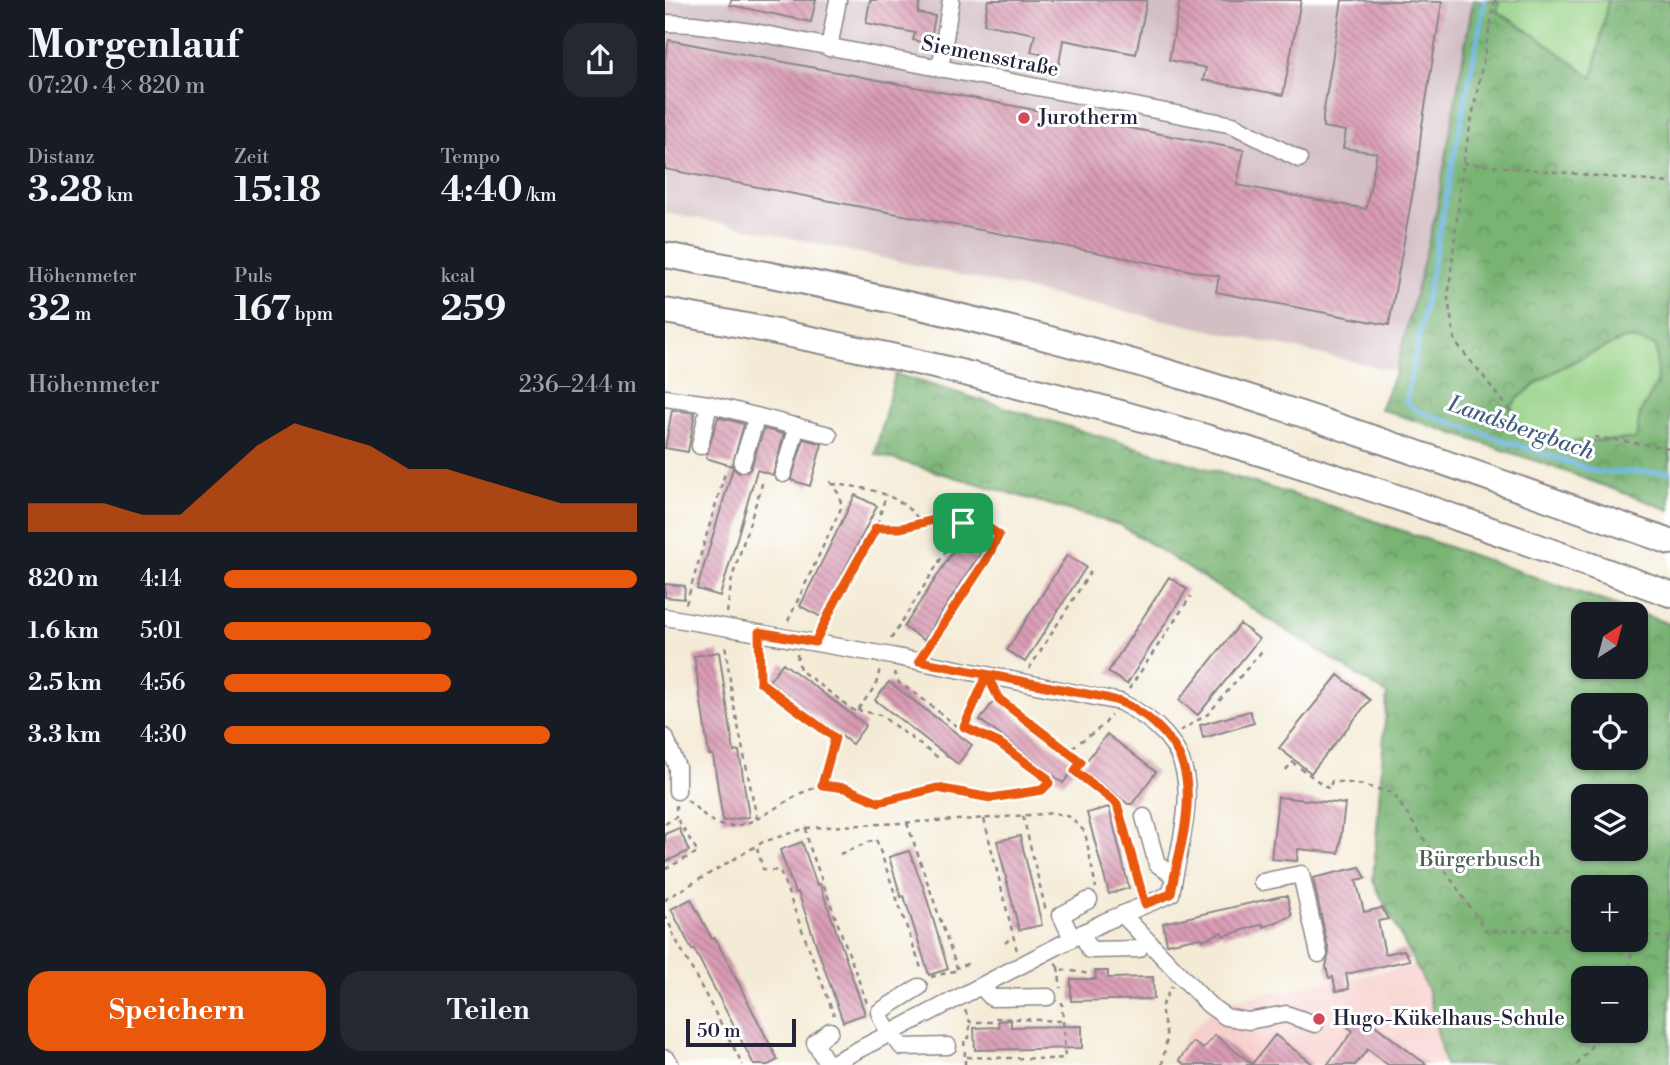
<!DOCTYPE html>
<html lang="de">
<meta charset="utf-8">
<style>
:root{--surface:#171b24;--page:#242831;--text:#f1f3f6;--muted:#9ea1a6;--accent:#ea580c}
body{margin:0;font-family:"Libre Bodoni",serif;background:var(--page);color:var(--text);height:100vh;display:flex;flex-direction:column;font-size:26px;white-space:nowrap}
*{box-sizing:border-box;margin:0}
p{font-size:23px;color:var(--muted)}
.icon{flex:none;width:38px;height:38px;fill:none;stroke:currentColor;stroke-width:2;stroke-linecap:round;stroke-linejoin:round}
.map{position:relative;flex:1;overflow:hidden}
.sheet{display:flex;flex-direction:column;background:var(--surface);width:665px}
.sheet>*{flex:none}
.needle{width:46px;rotate:36deg}
.fabs{position:absolute;left:906px;top:602px;display:grid;gap:14px}
.fabs a{display:grid;place-items:center;width:77px;height:77px;border-radius:14px;background:var(--surface);box-shadow:0 2px 5px #0004;font-size:35px}
.scale{position:absolute;left:21px;bottom:18px;width:110px;box-sizing:border-box;padding-left:7px;border:4px solid #22223b;border-top:0;font-size:19px;line-height:24px;white-space:nowrap;color:#22223b;-webkit-text-stroke:5px #fff;paint-order:stroke}
.pin{position:absolute;display:grid;place-items:center;width:60px;height:60px;color:#fff;margin:-30px;border-radius:14px;box-shadow:0 4px 10px #0006}
.round{display:grid;place-items:center;flex:none;width:74px;height:74px;border-radius:21px;background:var(--page)}
.summary{display:flex;align-items:center;justify-content:space-between;height:119px;padding:0 28px}
h1{font-size:38px;font-weight:700;line-height:52px}
.figures{display:grid;grid-template-columns:repeat(3,1fr);gap:10px;height:119px;padding:7px 28px}
.figures div{display:grid;align-content:center}
.figures b{font-size:35px;font-weight:700}
.figures small{font-size:19px;font-weight:400}
.figures p{font-size:19px}
.chart{height:196px;padding:14px 28px}
.chart p{display:flex;justify-content:space-between}
.chart svg{width:100%;height:126px;margin-top:7px;fill:var(--accent);opacity:.7}
.button{display:flex;gap:14px;margin-top:auto;padding:14px 28px}
.button a{flex:1;height:80px;border-radius:21px;background:var(--accent);color:#fff;font-size:28px;font-weight:700;line-height:80px;text-align:center}
.button a+a{background:var(--page);color:var(--text)}
ul{padding:0 28px;list-style:none;font-size:23px}
li{display:grid;grid-template-columns:112px 84px 1fr;align-items:center;height:52px}
li i{height:18px;border-radius:9px;background:var(--accent)}
main{display:flex;flex:1;min-height:0}
.map>svg:first-child{display:block}
.built{fill:#f7d0cd}
.industrial{fill:#d2bec3}
.grass{fill:#97d286;stroke:#5c7a60;stroke-width:2}
.forest{fill:url(#forest-crowns);stroke:#4e6b57;stroke-width:2;fill-rule:evenodd}
.lines{fill:none;stroke-linecap:round;stroke-linejoin:round}
.stream{stroke:#70b8e8;stroke-width:4.5}
.building{fill:url(#building-back-hatch)}
.minor-casing{stroke:#8b8688;stroke-width:19}
.major-casing{stroke:#8b8688;stroke-width:24}
.highway-casing{stroke:#8b8688;stroke-width:28}
.path{stroke:#8b8688;stroke-width:2.5;stroke-dasharray:5 5;stroke-linecap:butt}
.minor{stroke:#fff;stroke-width:16}
.major{stroke:#fff;stroke-width:21}
.highway{stroke:#fff;stroke-width:24}
.route-casing{stroke:#fff;stroke-width:14}
.route{stroke:#ea580c;stroke-width:9}
.poi-dot{fill:#d1495b;stroke:#fff;stroke-width:2.5}
.labels{text-anchor:middle;dominant-baseline:central;stroke-width:6;stroke-linejoin:round;paint-order:stroke}
.street-label{font-size:21px;fill:#22223b;stroke:#fff}
.poi-label{font-size:21px;fill:#22223b;stroke:#fff;text-anchor:start}
.park-label{font-size:21px;fill:#4b6055;stroke:#fff}
.water-label{font-size:23px;font-style:italic;fill:#415e80;stroke:#fff}
</style>
<main>
<section class="sheet">
<div class="summary"><div><h1>Morgenlauf</h1><p>07:20 · 4 × 820 m</p></div><a class="round"><svg class="icon" aria-label="share" viewBox="0 0 24 24"><path d="M12 15V3M7 8l5-5 5 5M5 13v7h14v-7"/></svg></a></div>
<div class="figures">
<div><p>Distanz</p><b>3.28<small> km</small></b></div>
<div><p>Zeit</p><b>15:18</b></div>
<div><p>Tempo</p><b>4:40<small> /km</small></b></div>
</div>
<div class="figures">
<div><p>Höhenmeter</p><b>32<small> m</small></b></div>
<div><p>Puls</p><b>167<small> bpm</small></b></div>
<div><p>kcal</p><b>259</b></div>
</div>
<div class="chart"><p><span>Höhenmeter</span>236–244 m</p>
<svg viewBox="0 0 160 44" preserveAspectRatio="none"><path d="M0 44V34L10 34L20 34L30 38L40 38L50 26L60 14L70 6L80 10L90 14L100 22L110 22L120 26L130 30L140 34L150 34L160 34V44z"/></svg>
</div>
<ul>
<li><b>820 m</b>4:14<i style="width:100%"></i></li>
<li><b>1.6 km</b>5:01<i style="width:50%"></i></li>
<li><b>2.5 km</b>4:56<i style="width:55%"></i></li>
<li><b>3.3 km</b>4:30<i style="width:79%"></i></li>
</ul>
<div class="button"><a>Speichern</a><a>Teilen</a></div>
</section>
<div class="map">
<svg width="1005" height="1065" viewBox="0 0 1005 1065">
<defs>
<pattern id="forest-crowns" width="20" height="18" patternUnits="userSpaceOnUse" patternTransform="scale(1.75)"><rect width="20" height="18" fill="#79b473"/><path d="M2 6a3 3 0 1 1 6 0M12 15a3 3 0 1 1 6 0" fill="none" stroke="#639260"/></pattern>
<pattern id="building-back-hatch" width="6" height="6" patternUnits="userSpaceOnUse" patternTransform="scale(1.75)"><rect width="6" height="6" fill="#d99bb4"/><path d="M-1 5l2 2M0 0l6 6M5-1l2 2" fill="none" stroke="#b07e94"/></pattern>
</defs>
<rect width="100%" height="100%" fill="#fff"/>
<filter id="ink" filterUnits="userSpaceOnUse"><feTurbulence type="fractalNoise" baseFrequency=".0143" numOctaves="2"/><feDisplacementMap in="SourceGraphic" scale="14" xChannelSelector="R" yChannelSelector="G"/><feConvolveMatrix kernelMatrix="1 2 1 2 8 2 1 2 1" color-interpolation-filters="sRGB"/></filter>
<filter id="wash" filterUnits="userSpaceOnUse"><feTurbulence type="fractalNoise" baseFrequency=".00686" numOctaves="4" result="noise"/><feDisplacementMap in="SourceGraphic" scale="28" xChannelSelector="R" yChannelSelector="G"/><feGaussianBlur stdDeviation="1.57" result="paint"/><feColorMatrix in="noise" values="0 0 0 0 0 0 0 0 0 0 0 0 0 0 0 0 0 1.4 0 .05"/><feComposite in="paint" operator="in"/></filter>
<g filter="url(#wash)">
<rect width="100%" height="100%" fill="#f4ebd6"/>
<path class="built" d="M751,965L762,988L780,1065H508L509,1056L521,1036L555,1002Z"/>
<path class="industrial" d="M0,0H808L772,209L731,371L63,224L0,213Z"/>
<path class="grass" d="M834,0H943L928,79L874,38L832,11Z
M961,337L991,346L992,383L975,414L971,439L897,442L859,434L847,418V405C878,372 921,356 961,337Z"/>
<path class="forest" d="M808,0H834L832,11L874,38L928,78L943,0H1005V510L880,464L715,409L731,371L772,209ZM962,338L991,346L992,383L975,414L971,439L897,442L860,434L847,418V405C877,372 921,355 962,338Z
M230,374L672,508L1005,624V1065H780L762,988L708,881L722,694L455,525L210,454ZM919,614H971V667H919ZM919,705H971V758H919ZM919,796H971V849H919ZM919,887H971V940H919ZM919,978H971V1031H919Z"/>
<g class="lines">
<path class="stream" d="M820,0L741,402L752,411L932,472H1005"/>
</g>
<g id="blocks">
<path class="building" d="M66,0H151L146,22L65,5Z
M205,0H255L253,13L270,16L265,44L248,40L250,33L201,23Z
M323,0H482L471,54L398,40L394,64L379,61L380,55L366,52L370,34L319,24Z
M515,0H636L618,95L538,80L541,68L504,60Z
M677,0L777,2L756,132L753,163L724,325L551,292L554,276L0,169V59L4,40L579,150L572,185L701,209L712,153L678,148L681,131L658,127V115Z
M7,410L30,413L23,452L0,448Z
M53,417L79,424L67,466L41,458Z
M99,429L119,434L108,475L92,470L55,596L32,589L68,468L74,473L85,470Z
M139,439L157,444L145,486L126,480Z
M190,495L212,506L156,617L135,606Z
M307,522L327,535L259,640L239,627Z
M402,555L421,567L360,662L342,650Z
M504,577L522,589L462,684L443,672Z
M0,584L20,586L19,599L0,597Z
M575,624L594,639L533,715L514,700Z
M54,652L69,752L74,751L84,817L58,821L48,755H44L29,656Z
M118,663L201,725L187,744L104,681Z
M673,675L705,700L646,773L614,748Z
M224,682L307,745L293,764L210,700Z
M329,701L412,765L398,783L315,720Z
M585,711L589,723L538,738L535,725Z
M442,734L491,772L467,804H463L416,768Z
M613,797L680,804L674,853L633,849L632,861L606,859Z
M444,807L464,888L444,894L422,813Z
M14,828L24,851L0,862V834Z
M355,836L377,925L354,930L332,841Z
M137,842L152,885L155,884L200,1014L178,1022L133,892L130,893L115,850Z
M244,851L259,889L283,969L264,975L239,896L236,897L224,857Z
M695,867L701,878L691,880L699,912L717,908L723,919L713,921L720,954L739,950L745,960L681,974L684,989L671,991L668,977L664,978L661,967L664,952L648,878Z
M617,896H622L627,916L599,927L598,924L559,936L557,932L538,940L537,938L526,939L502,944L498,923Z
M26,899L47,939L50,938L113,1060L103,1065H89L29,949L27,950L6,909Z
M430,971H443V978L488,977L489,999L406,1001V979H431Z
M693,1012L733,1043L762,1065H723L703,1049L690,1065H662L688,1031L682,1026Z
M346,1020V1027L417,1026V1048L310,1050L309,1028L334,1027L333,1021Z
M550,1035L587,1064L610,1035L649,1065H520L514,1060L528,1042L538,1049Z"/>
</g>
</g>
<g filter="url(#ink)">
<use href="#blocks" fill-opacity="0" stroke="#8b8688" stroke-width="2"/>
<g class="lines">
<g class="minor-casing">
<path id="minor" d="M0,23L29,24L94,33L568,125L634,159
M164,48L173,0
M275,69L286,0
M0,398L44,404L164,435
M35,446L44,404
M77,463L92,416
M118,474L132,426
M0,617L227,656L455,702C550,750 520,811 506,894L439,922L164,1065
M0,737L12,767V791
M479,817L492,864L509,876
M597,882L636,874L654,954
M457,914L544,1005L561,1017L583,1021L621,1014L650,1024
M417,933L425,950L474,949
M407,938L396,915L424,900
M316,986L327,998L383,997
M226,1033L237,1047L283,1046
M224,1035L214,1012L254,987
M163,1065L150,1043L165,1031"/>
</g>
<g class="major-casing">
<path id="major" d="M0,1061L3,1065"/>
</g>
<g class="highway-casing">
<path id="highway" d="M0,255C168,285 335,322 499,371C670,422 837,483 1005,542
M0,311C198,346 393,392 585,450C727,493 866,544 1005,594"/>
</g>
<path class="path" d="M830,0L798,163L783,299L790,342L819,377L842,408L858,424L884,442L920,452L929,437L1005,448
M798,163L1005,183
M167,484C205,488 233,492 258,524L273,519L298,523L306,516L334,535L321,560L263,648
M211,528H236L256,524
M21,604L61,470
M62,613L67,578L98,481
M123,621L177,506L173,493L164,480
M156,630L211,528L221,495
M226,639L291,535V521
M94,650L95,682L171,738L157,785
M132,654L135,670L191,712L211,685L215,668
M364,669L428,568
M464,689L526,596
M330,692L334,699L402,751L439,725L446,715
M192,710L215,715L275,759
M299,727L315,688
M515,731L543,714L597,651
M402,751L416,762L410,771L452,804L476,890
M621,770L627,762L664,789L667,781L693,784L728,793L821,931L919,929
M22,800C49,823 55,835 92,819L68,701L60,644
M358,816L381,911
M92,819L136,793L157,785L180,788L214,802L272,787L326,798L377,790L384,783L382,778L333,743L303,729L290,725L254,696L234,683L229,672
M319,819L352,951
M242,823L292,968L304,963
M0,824L11,817V805
M141,828L144,845L202,1003
M92,848L98,869L115,871L169,1015
M175,854L211,839L257,971
M0,869L33,852L11,817
M0,901L1,899L98,842L141,828L327,818L390,813L405,817L420,832L431,888
M0,915L8,932
M7,932L78,1065
M971,934L1005,938
M340,943L348,936
M390,963L394,969L425,974
M393,967L396,988
M266,977L293,970
M962,978L969,940
M300,1010L305,1022H327L331,1018L398,1021
M300,1056L299,1039L304,1038L305,1022
M300,1065V1057L385,1059L400,1058L397,1002
M497,1065L502,1038L496,1007L507,986
M912,1065L938,1031"/>
<use href="#minor" class="minor"/>
<use href="#major" class="major"/>
<use href="#highway" class="highway"/>
</g>
</g>
<g class="lines" filter="url(#ink)">
<g class="route-casing">
<path id="route" d="M298,523L273,519L236,528H211L173,596L150,642L94,632L95,682L170,738L157,785L180,788L214,802L272,788L326,798L377,790L384,783L382,778L334,743L299,727L322,675L334,699L416,762L410,771L452,804L480,904L506,894C512,857 527,817 521,778C516,745 489,717 458,703C441,696 419,694 401,690C352,680 303,671 254,661L321,560L334,535L306,516L298,523"/>
</g>
<use href="#route" class="route"/>
</g>
<g class="poi-dot">
<circle cx="359" cy="118" r="7"/>
<circle cx="654" cy="1019" r="7"/>
</g>
<g class="labels">
<g class="street-label">
<text transform="translate(325 57) rotate(11)">Siemensstraße</text>
</g>
<g class="poi-label">
<text x="373" y="118">Jurotherm</text>
<text x="668" y="1019">Hugo-Kükelhaus-Schule</text>
</g>
<g class="park-label">
<text x="815" y="860">Bürgerbusch</text>
</g>
<g class="water-label">
<text transform="translate(856 428) rotate(19)">Landsbergbach</text>
</g>
</g>
</svg>
<div class="fabs">
<a><svg class="needle" viewBox="-14 -14 28 28"><path d="M0-13l5 13h-10z" fill="#e53935"/><path d="M0 13l5-13h-10z" fill="#9ea1a6"/></svg></a>
<a><svg class="icon" aria-label="locate" viewBox="0 0 24 24"><circle cx="12" cy="12" r="6"/><path d="M12 2v4M12 18v4M2 12h4M18 12h4"/></svg></a>
<a><svg class="icon" aria-label="layers" viewBox="0 0 24 24"><path d="M12 4l9 5-9 5-9-5zM3 14l9 5 9-5"/></svg></a>
<a>+</a>
<a>−</a>
</div>
<div class="scale">50 m</div>
<div class="pin" style="left:298px;top:523px;background:#1e9e55"><svg class="icon" aria-label="arrive" viewBox="0 0 24 24"><path d="M6 21V4h12l-3 4 3 4H6"/></svg></div>
</div>
</main>
